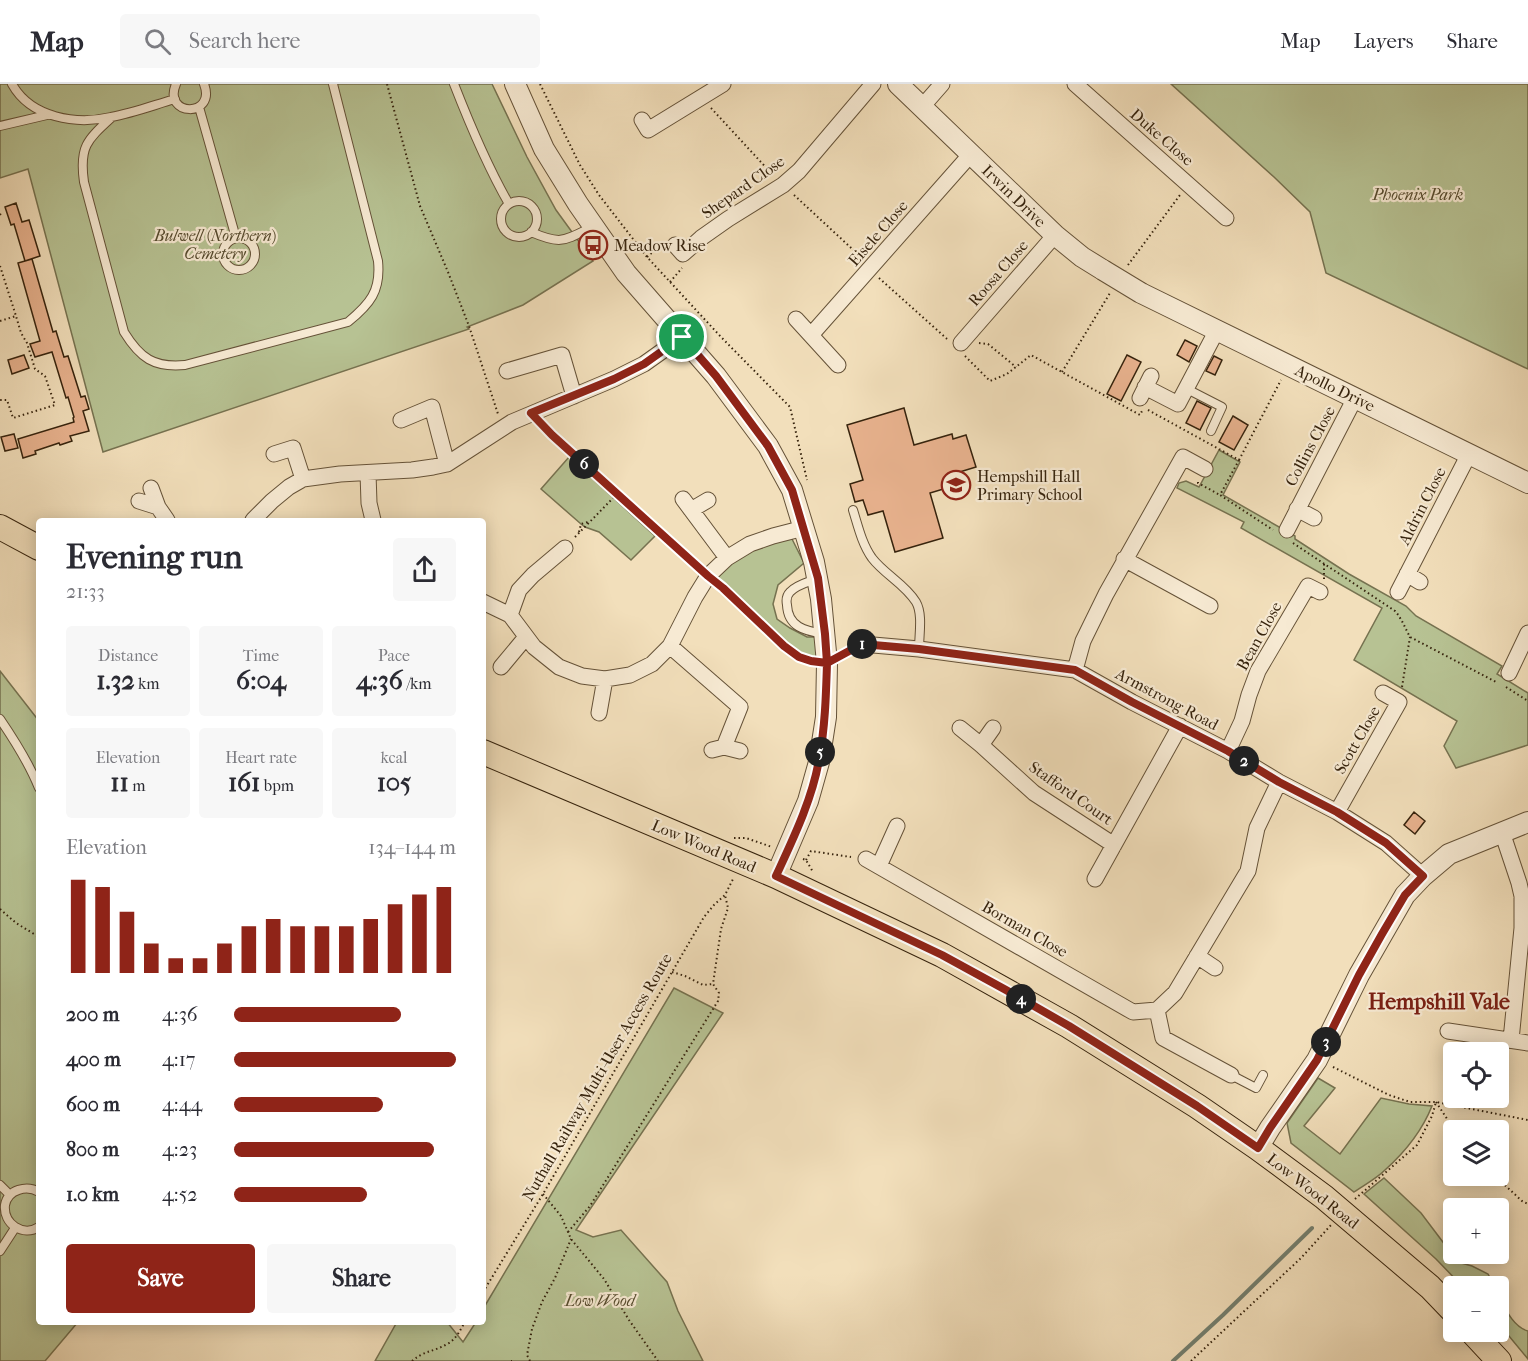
<!DOCTYPE html>
<meta charset="utf-8">
<style>
:root{--surface:#fff;--page:#f7f7f7;--text:#2b2b33;--muted:#7c7c81;--line:#e1e1e2;--accent:#8f2418}
body{margin:0;font-family:"IM FELL French Canon",serif;background:var(--page);color:var(--text);height:100vh;display:flex;flex-direction:column;font-size:22px;white-space:nowrap}
*{box-sizing:border-box;margin:0}
p{font-size:20px;color:var(--muted)}
.icon{flex:none;width:33px;height:33px;fill:none;stroke:currentColor;stroke-width:2;stroke-linecap:round;stroke-linejoin:round}
.map{position:relative;flex:1;overflow:hidden}
.details{position:absolute;left:36px;top:434px;width:450px;height:807px;display:flex;flex-direction:column;background:var(--surface);border-radius:6px;box-shadow:0 3px 15px #0003}
.details>*{flex:none}
.controls{position:absolute;left:1443px;top:958px;display:grid;gap:12px}
.controls a{display:grid;place-items:center;width:66px;height:66px;border-radius:6px;background:var(--surface);box-shadow:0 3px 15px #0003;font-size:30px}
.pin{position:absolute;display:grid;place-items:center;width:51px;height:51px;color:#fff;margin:-26px;border:3px solid #fff;border-radius:50%;box-shadow:0 2px 6px #0007}
.km{position:absolute;width:30px;height:30px;margin:-15px;border-radius:50%;background:#222;color:#fff;font-size:16px;line-height:30px;text-align:center}
.round{display:grid;place-items:center;flex:none;width:63px;height:63px;border-radius:6px;background:var(--page)}
.head{display:flex;align-items:center;justify-content:space-between;height:102px;padding:0 30px}
h1{font-size:33px;font-weight:700;line-height:45px}
.figures{display:grid;grid-template-columns:repeat(3,1fr);gap:9px;height:102px;padding:6px 30px}
.figures div{display:grid;align-content:center;border-radius:6px;background:var(--page);text-align:center}
.figures b{font-size:26px;font-weight:700}
.figures small{font-size:16px;font-weight:400}
.figures p{font-size:16px}
.chart{height:168px;padding:12px 30px}
.chart p{display:flex;justify-content:space-between}
.chart svg{width:100%;height:108px;margin-top:6px;stroke:var(--accent);stroke-width:6}
.primary-button{display:flex;gap:12px;margin-top:auto;padding:12px 30px}
.primary-button a{flex:1;height:69px;border-radius:6px;background:var(--accent);color:#fff;font-size:24px;font-weight:700;line-height:69px;text-align:center}
.primary-button a+a{background:var(--page);color:var(--text)}
ul{padding:0 30px;list-style:none;font-size:20px}
li{display:grid;grid-template-columns:96px 72px 1fr;align-items:center;height:45px}
li i{height:15px;border-radius:8px;background:var(--accent)}
header{display:flex;align-items:center;gap:36px;box-sizing:border-box;height:84px;padding:0 30px;background:var(--surface);border-bottom:2px solid var(--line)}
header strong{font-size:28px}
nav{display:flex;gap:33px;margin-inline-start:auto;font-size:21px}
.search{width:420px;height:54px;background:var(--page);display:flex;align-items:center;gap:15px;box-sizing:border-box;padding:0 21px;border-radius:6px;color:var(--muted);font-size:22px}
.map>svg:first-child{display:block}
.green{fill:#b7c293;stroke:#767250;stroke-width:1.5}
.lines{fill:none;stroke-linecap:round;stroke-linejoin:round}
.stream{stroke:#737f6f;stroke-width:4}
.building{fill:#e8b28e;stroke:#36230d;stroke-width:1.5}
.service-casing{stroke:#655238;stroke-width:10}
.minor-casing{stroke:#655238;stroke-width:17}
.tertiary-casing{stroke:#655238;stroke-width:22}
.primary-casing{stroke:#36230d;stroke-width:26}
.path{stroke:#36230d;stroke-width:2;stroke-dasharray:1.5 3;stroke-linecap:butt}
.service{stroke:#f7ead3;stroke-width:8}
.minor{stroke:#f7ead3;stroke-width:15}
.tertiary{stroke:#f7ead3;stroke-width:20}
.primary{stroke:#f2dfbb;stroke-width:24}
.tertiary-bridge-casing{stroke:#655238;stroke-width:22;stroke-linecap:butt}
.tertiary-bridge{stroke:#f7ead3;stroke-width:20}
.route-casing{stroke:#fff;stroke-width:12}
.route{stroke:#8f2418;stroke-width:8}
.labels{text-anchor:middle;dominant-baseline:central;stroke-width:4.5;stroke-linejoin:round;paint-order:stroke}
.street-label{font-size:16px;fill:#36230d;stroke:#f7ead3}
.park-label{font-size:16px;font-style:italic;fill:#564b2e;stroke:#f7ead3}
.poi-label{font-size:16px;fill:#36230d;stroke:#f7ead3;text-anchor:start}
.district-label{font-size:22px;font-weight:bold;fill:#7a1f14;stroke:#f7ead3}
</style>
<header>
<strong>Map</strong>
<div class="search"><svg class="icon" aria-label="search" viewBox="0 0 24 24"><circle cx="10" cy="10" r="6"/><path d="M15 15l6 6"/></svg>Search here</div>
<nav><a>Map</a><a>Layers</a><a>Share</a></nav>
</header>
<div class="map">
<svg width="1528" height="1277" viewBox="0 0 1528 1277">
<rect width="100%" height="100%" fill="#f2dfbb"/>
<filter id="stains"><feTurbulence type="fractalNoise" baseFrequency=".00333" numOctaves="4"/><feColorMatrix values="0 0 0 0 .2 0 0 0 0 .09 0 0 0 0 .02 0 0 0 .5 -.17"/></filter>
<radialGradient id="worn" r=".72"><stop offset=".6" stop-color="#630" stop-opacity="0"/><stop offset="1" stop-color="#630" stop-opacity=".3"/></radialGradient>
<path class="green" d="M0,0H492L527,73L556,126L593,177L523,221L467,243L469,245L103,368L28,85L0,94Z
M1171,0H1528V285L1326,189L1310,128L1274,93Z
M1219,366L1240,378L1223,411L1295,452V455L1349,490L1406,522L1416,532L1502,582L1497,590L1528,609V661L1456,684L1444,662L1457,637L1354,576L1382,524L1241,444L1244,438L1177,404L1179,399L1186,397L1199,403Z
M569,373L655,452L631,476L599,448L585,443L581,440L541,405Z
M790,451L804,479L778,501L773,520L777,535L790,544L807,553H822L827,579L811,577L799,573L708,492L727,474Z
M0,587L39,637V1238H78L45,1277H0Z
M674,904L723,929L576,1146L593,1153L621,1146L667,1198L678,1227L703,1277H375L397,1238H447L463,1258L476,1238H483V1225Z
M1318,994L1335,1004L1304,1042L1340,1070L1381,1014L1409,1020L1432,1022C1422,1047 1404,1069 1385,1086C1376,1095 1364,1101 1354,1108L1291,1059L1287,1039Z
M1384,1094L1421,1129L1458,1178L1472,1182L1488,1190L1495,1203H1463L1436,1175L1364,1110Z
M1498,1211C1505,1224 1513,1243 1528,1247V1275L1499,1240Z"/>
<g class="lines">
<path class="stream" d="M1173,1277L1223,1231L1312,1144"/>
</g>
<path class="building" d="M16,119L22,138L29,136L40,172L25,177L14,140L11,141L5,123Z
M32,175L53,248L56,247L64,273L68,272L81,313L85,312L89,325L83,327L89,347L70,352L72,357L60,361L59,359L35,367L36,370L23,374L18,355L74,338L73,334L74,333L68,313L66,314L52,268L35,273L30,260L40,257L18,179Z
M1185,256L1197,262L1189,278L1177,271Z
M24,271L29,284L12,290L8,276Z
M1127,271L1141,278L1121,317L1107,310Z
M1214,272L1222,276L1215,291L1206,287Z
M1197,317L1211,324L1200,346L1186,339Z
M904,324L914,361L952,350L953,355L966,351L976,383L953,390L955,397L949,399L950,403L930,409L943,454L895,468L883,427L868,431L863,416L855,418L850,400L863,396L847,341Z
M1233,332L1248,341L1234,366L1219,358Z
M14,350L18,364L5,367L1,353Z
M1414,728L1425,737L1415,750L1404,741Z"/>
<g class="lines">
<g class="service-casing">
<path id="service" d="M12,0C31,34 76,41 111,33C133,29 154,21 175,15
M176,0C162,33 217,34 204,0
M454,0C470,41 487,82 509,120
M199,23L236,154
M111,34C87,56 79,63 84,98L124,248C140,274 154,284 185,281L348,238C370,220 381,207 378,177L333,0
M0,42L47,31
M501 135a18 18 0 1 1 36 0a18 18 0 1 1-36 0Z
M531,148C561,161 564,157 592,143
M223 170a16 16 0 1 1 32 0a16 16 0 1 1-32 0Z
M1185,304L1222,323L1211,347
M853,426C858,442 862,460 872,474C884,490 905,500 916,518C923,530 919,551 919,565
M816,495C808,498 796,501 790,508C787,511 786,516 787,521C788,543 805,547 824,550
M0,635C15,657 29,679 39,704
M1231,991L1256,1004L1263,991
M0,1101L10,1111
M39,1108C27,1101 8,1105 5,1121C3,1140 23,1153 39,1143
M0,1167L15,1144"/>
</g>
<g class="minor-casing">
<path id="minor" d="M1075,0L1226,134
M921,24L942,0
M642,36L648,46L723,0
M675,161L683,170L701,154L728,135L783,101L799,87L873,0
M796,235L838,281
M811,251L971,70
M961,259L1055,151
M507,287L562,271L574,312
M1145,303L1178,320L1217,246
M1140,314L1151,292
M401,336L432,323L447,380
M274,370L293,364L303,395
M368,389L369,419L373,436
M151,404L158,423L167,436
M683,415L727,474
M139,417L158,423
M1297,425L1314,434
M691,426L708,416
M253,436L272,417L289,403L303,395L340,390L412,386L433,383L447,380L512,338L614,295L644,280L682,253
M1287,446L1355,314
M1124,475L1210,522
M1407,490L1420,498
M1398,508L1469,370
M483,518L510,531L534,563L559,583L582,592L605,595L630,591L652,580L670,562L695,513L708,492L727,474L750,460L773,452L804,444
M510,531L519,506L533,491L565,464
M862,560L919,565L1075,586L1132,618L1228,667L1279,698L1337,728L1386,759L1423,792
M670,562L740,623L724,663
M501,583L526,553
M1075,586L1083,557L1106,510L1183,373L1205,385
M1509,589L1528,549
M599,629L605,595
M960,644L981,661L1034,709L1114,761
M981,661L993,644
M712,666L724,663L740,667
M1228,667L1242,637L1249,611L1258,587L1308,502L1320,508
M1337,728L1399,618L1383,609
M1502,748L1519,799L1522,812V844L1511,956
M866,775L1133,928L1157,926L1175,909L1248,787L1257,744L1279,698
M879,782L897,742
M1095,795L1180,642
M1197,872L1215,884
M1157,926L1163,954L1231,991
M1448,947L1528,959"/>
</g>
<g class="tertiary-casing">
<path id="tertiary" d="M515,0L544,65L578,120L626,189L716,292L768,362L792,406L814,478L821,515L827,579L826,633L819,678L808,717L776,792
M898,0L1055,151L1082,173L1103,186
M1141,209L1528,399
M1258,1064L1270,1044L1317,976L1359,891L1405,811L1423,792L1449,770L1528,738"/>
</g>
<g class="primary-casing">
<path id="primary" d="M0,443L39,464
M483,668L776,792L942,871L1069,942L1197,1022L1258,1064L1324,1113L1430,1203L1454,1228
M1472,1248L1499,1277"/>
</g>
<path class="path" d="M387,0L420,122L448,188L469,242L498,330
M540,0L580,81L599,111L647,173L721,253L790,323L807,396
M711,24L772,90
M794,111L862,174
M0,131L1,129
M647,173L661,161
M1128,181L1180,111
M0,182L16,232
M879,194L947,255
M670,198L682,184
M0,237L16,232L21,249L27,259L35,285L45,292L55,321L13,334L7,316H0
M979,259L988,260L1016,283
M965,272L990,297L1007,290L1031,271L1140,331L1142,327
M1062,288L1110,209
M1148,326L1239,376L1220,411L1273,446
M542,340L552,351L696,482
M1239,376L1281,296
M1198,398V399L1220,411
M579,448L581,440L588,438
M575,453L617,410
M1293,459L1395,527C1402,535 1405,544 1410,553L1498,599
M1324,495V480
M719,501C748,523 778,566 811,577
M1402,603L1410,553
M1506,603L1528,617
M734,754H746L772,763
M803,775L806,776L813,788
M806,776L811,767L851,773
M0,825L16,839L39,853
M672,888L685,892L703,901L713,900
M1333,983L1389,1011L1410,1018H1436L1528,1036
M1436,1018L1455,1047
M1495,1092L1522,1117L1528,1120
M543,1110L561,1132L571,1155L604,1195L629,1236L658,1277
M1355,1115L1417,1061L1432,1032L1436,1018
M568,1148L590,1122L718,917L719,909L713,900L721,845L728,824L725,811
M483,1208L543,1110L704,833L714,821L725,811L734,793
M412,1277C425,1266 434,1268 447,1260C456,1256 460,1246 465,1238
M511,1277H512
M530,1277L527,1271L532,1245L542,1218L555,1194L571,1155
M1191,1277L1301,1174L1331,1141"/>
<use href="#service" class="service"/>
<use href="#minor" class="minor"/>
<use href="#tertiary" class="tertiary"/>
<use href="#primary" class="primary"/>
<g class="tertiary-bridge-casing">
<path id="tertiary-bridge" d="M1103,186L1141,209"/>
</g>
<use href="#tertiary-bridge" class="tertiary-bridge"/>
</g>
<g class="lines">
<g class="route-casing">
<path id="route" d="M682,253L716,292L768,362L792,406L818,494L825,550L827,579L862,560L919,565L1075,586L1132,618L1228,667L1279,698L1337,728L1386,759L1423,792L1405,811L1382,850L1359,891L1317,976L1270,1044L1258,1064L1197,1022L1069,942L1006,906L942,871L776,792C793,755 812,716 819,676C825,644 826,612 827,579L811,577L799,573L784,562L723,504L708,492L552,351L531,329L614,295L644,280L682,253"/>
</g>
<use href="#route" class="route"/>
</g>
<defs>
<g id="bus-ring" transform="scale(1.5)"><circle r="9.5" fill="#f7ead3" stroke="#8f2418" stroke-width="1.5"/><path d="M-5-6H5V4H4V6H2V4H-2V6H-4V4H-5ZM-3.5-4V0h7V-4ZM-3.5 1.2v1.5H-2V1.2ZM2 1.2v1.5H3.5V1.2Z" fill="#8f2418"/></g>
<g id="school-ring" transform="scale(1.5)"><circle r="9.5" fill="#f7ead3" stroke="#8f2418" stroke-width="1.5"/><path d="M0-5L7-2L0 1L-7-2ZM-4 1L0 2.5L4 1V4Q0 6-4 4Z" fill="#8f2418"/></g>
</defs>
<g fill-rule="evenodd">
<use href="#bus-ring" x="593" y="161"/>
<use href="#school-ring" x="956" y="401"/>
</g>
<g class="labels">
<g class="street-label">
<text transform="translate(1162 53) rotate(41)">Duke Close</text>
<text transform="translate(743 103) rotate(-35)">Shepard Close</text>
<text transform="translate(1014 112) rotate(44)">Irwin Drive</text>
<text transform="translate(878 149) rotate(-49)">Eisele Close</text>
<text transform="translate(998 189) rotate(-49)">Roosa Close</text>
<text transform="translate(1335 304) rotate(26)">Apollo Drive</text>
<text transform="translate(1310 362) rotate(-62)">Collins Close</text>
<text transform="translate(1422 422) rotate(-63)">Aldrin Close</text>
<text transform="translate(1259 552) rotate(-61)">Bean Close</text>
<text transform="translate(1167 615) rotate(28)">Armstrong Road</text>
<text transform="translate(1357 656) rotate(-60)">Scott Close</text>
<text transform="translate(1071 709) rotate(35)">Stafford Court</text>
<text transform="translate(704 762) rotate(23)">Low Wood Road</text>
<text transform="translate(1025 845) rotate(30)">Borman Close</text>
<text transform="translate(597 993) rotate(-60)">Nuthall Railway Multi-User Access Route</text>
<text transform="translate(1313 1107) rotate(38)">Low Wood Road</text>
</g>
<g class="park-label">
<text x="1418" y="110">Phoenix Park</text>
<text x="215" y="151">Bulwell (Northern)<tspan x="215" dy="18">Cemetery</tspan></text>
<text x="600" y="1216">Low Wood</text>
</g>
<g class="poi-label">
<text x="614" y="161">Meadow Rise</text>
<text x="977" y="392">Hempshill Hall<tspan x="977" dy="18">Primary School</tspan></text>
</g>
<g class="district-label">
<text x="1439" y="918">Hempshill Vale</text>
</g>
</g>
<rect width="100%" height="100%" filter="url(#stains)"/>
<rect width="100%" height="100%" fill="url(#worn)"/>
</svg>
<div class="controls">
<a><svg class="icon" aria-label="locate" viewBox="0 0 24 24"><circle cx="12" cy="12" r="6"/><path d="M12 2v4M12 18v4M2 12h4M18 12h4"/></svg></a>
<a><svg class="icon" aria-label="layers" viewBox="0 0 24 24"><path d="M12 4l9 5-9 5-9-5zM3 14l9 5 9-5"/></svg></a>
<a>+</a>
<a>−</a>
</div>
<div class="pin" style="left:682px;top:253px;background:#1e9e55"><svg class="icon" aria-label="arrive" viewBox="0 0 24 24"><path d="M6 21V4h12l-3 4 3 4H6"/></svg></div>
<b class="km" style="left:862px;top:560px">1</b>
<b class="km" style="left:1244px;top:677px">2</b>
<b class="km" style="left:1326px;top:958px">3</b>
<b class="km" style="left:1021px;top:915px">4</b>
<b class="km" style="left:820px;top:668px">5</b>
<b class="km" style="left:584px;top:380px">6</b>
<section class="details">
<div class="head"><div><h1>Evening run</h1><p>21:33</p></div><a class="round"><svg class="icon" aria-label="share" viewBox="0 0 24 24"><path d="M12 15V3M7 8l5-5 5 5M5 13v7h14v-7"/></svg></a></div>
<div class="figures">
<div><p>Distance</p><b>1.32<small> km</small></b></div>
<div><p>Time</p><b>6:04</b></div>
<div><p>Pace</p><b>4:36<small> /km</small></b></div>
</div>
<div class="figures">
<div><p>Elevation</p><b>11<small> m</small></b></div>
<div><p>Heart rate</p><b>161<small> bpm</small></b></div>
<div><p>kcal</p><b>105</b></div>
</div>
<div class="chart"><p><span>Elevation</span>134–144 m</p>
<svg viewBox="0 0 160 44" preserveAspectRatio="none"><path d="M5 44V6M15 44V9M25 44V19M35 44V32M45 44V38M55 44V38M65 44V32M75 44V25M85 44V22M95 44V25M105 44V25M115 44V25M125 44V22M135 44V16M145 44V12M155 44V9"/></svg>
</div>
<ul>
<li><b>200 m</b>4:36<i style="width:75%"></i></li>
<li><b>400 m</b>4:17<i style="width:100%"></i></li>
<li><b>600 m</b>4:44<i style="width:67%"></i></li>
<li><b>800 m</b>4:23<i style="width:90%"></i></li>
<li><b>1.0 km</b>4:52<i style="width:60%"></i></li>
</ul>
<div class="primary-button"><a>Save</a><a>Share</a></div>
</section>
</div>
